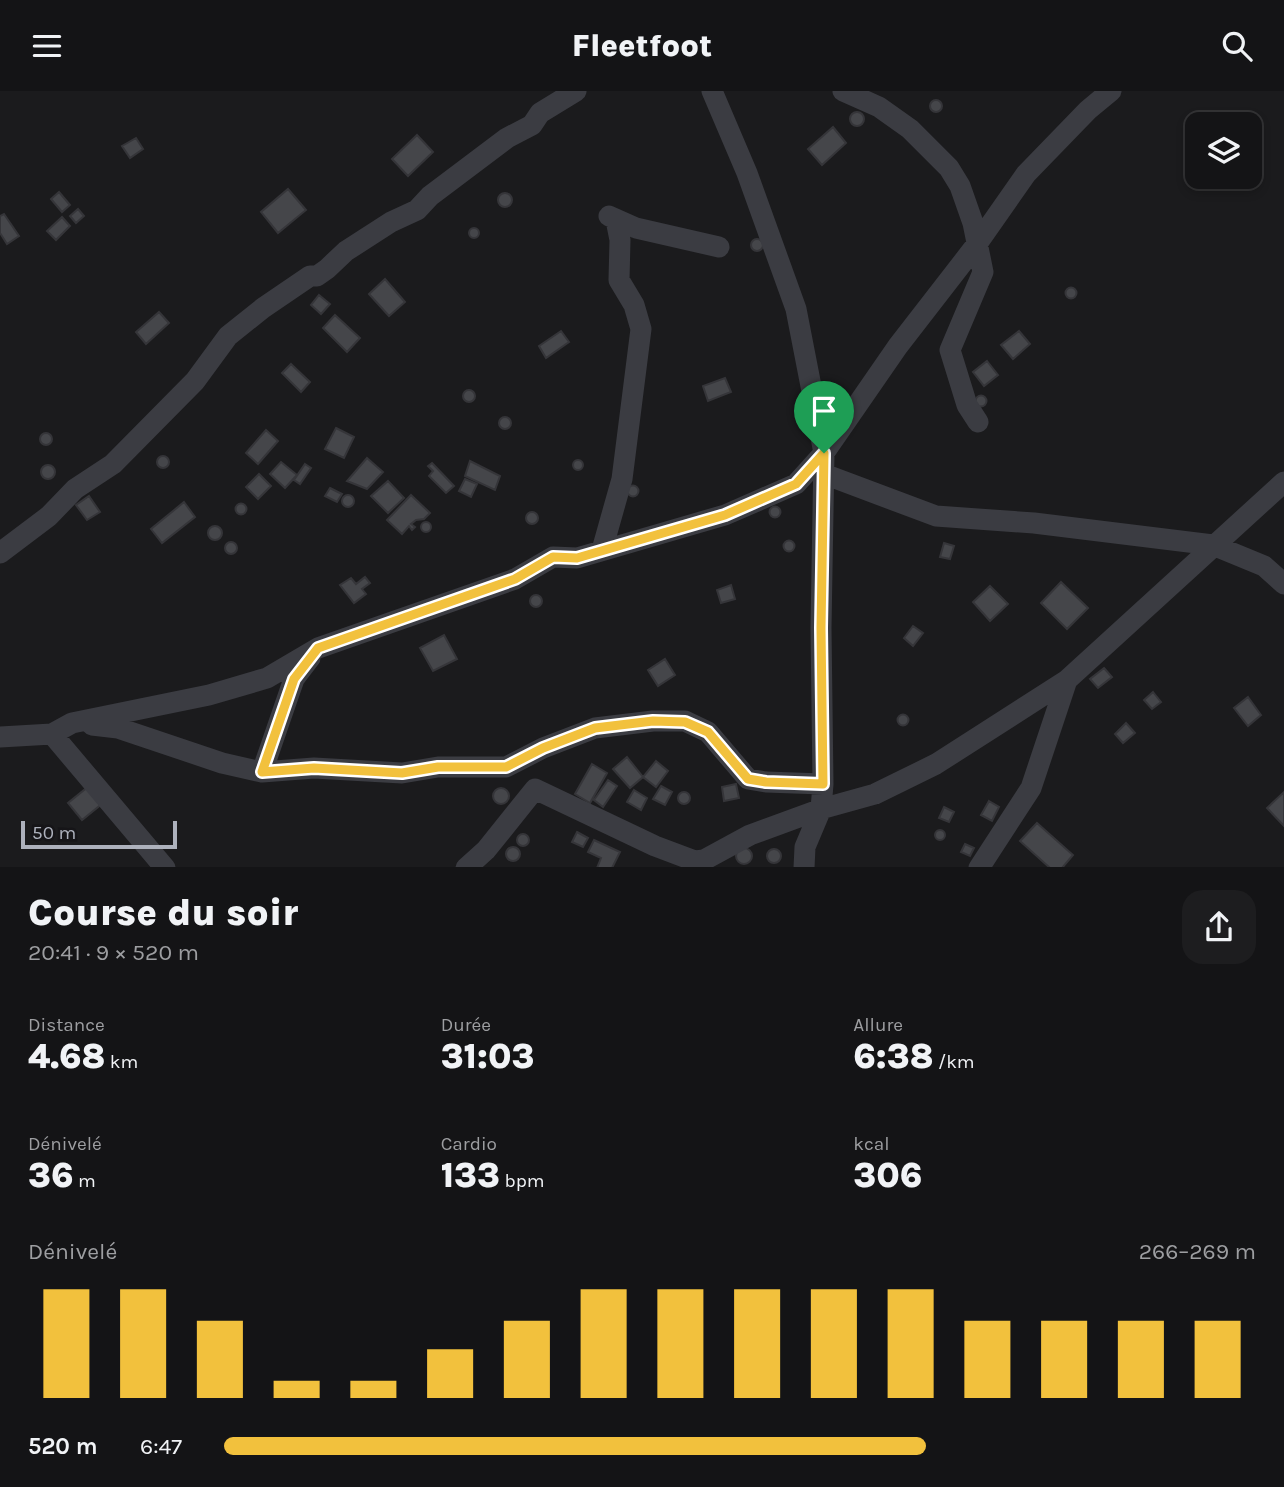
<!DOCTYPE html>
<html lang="fr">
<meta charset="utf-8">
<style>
:root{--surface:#141416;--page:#1d1d1f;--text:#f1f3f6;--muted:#9d9ea1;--line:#333335;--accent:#f2c13d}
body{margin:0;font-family:Karla,sans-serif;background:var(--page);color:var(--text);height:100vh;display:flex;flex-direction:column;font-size:26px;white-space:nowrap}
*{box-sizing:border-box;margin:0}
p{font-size:23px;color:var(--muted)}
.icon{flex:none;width:38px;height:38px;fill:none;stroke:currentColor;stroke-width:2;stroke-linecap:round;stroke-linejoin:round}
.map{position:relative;height:776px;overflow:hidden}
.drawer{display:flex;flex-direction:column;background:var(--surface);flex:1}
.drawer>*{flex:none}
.fabs{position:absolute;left:1185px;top:21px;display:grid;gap:14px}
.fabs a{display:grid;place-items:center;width:77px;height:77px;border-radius:14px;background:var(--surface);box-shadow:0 4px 10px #0003,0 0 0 2px var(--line);font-size:35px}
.scale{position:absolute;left:21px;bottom:18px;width:156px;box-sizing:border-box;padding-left:7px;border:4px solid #adb1bc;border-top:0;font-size:19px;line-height:24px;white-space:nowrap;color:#adb1bc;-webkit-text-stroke:5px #161518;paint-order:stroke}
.pin{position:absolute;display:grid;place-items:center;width:60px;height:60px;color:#fff;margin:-72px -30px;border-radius:50% 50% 50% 0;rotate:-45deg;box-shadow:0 0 7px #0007}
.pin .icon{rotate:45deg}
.round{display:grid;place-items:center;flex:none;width:74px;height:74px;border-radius:21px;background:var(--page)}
.headline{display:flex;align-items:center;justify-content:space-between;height:119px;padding:0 28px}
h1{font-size:38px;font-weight:800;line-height:52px}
.metrics{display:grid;grid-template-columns:repeat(3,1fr);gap:10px;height:119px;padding:7px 28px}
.metrics div{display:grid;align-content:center}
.metrics b{font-size:35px;font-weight:800}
.metrics small{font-size:19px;font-weight:400}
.metrics p{font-size:19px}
.chart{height:196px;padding:14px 28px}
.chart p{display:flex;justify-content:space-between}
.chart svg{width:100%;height:126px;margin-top:7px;stroke:var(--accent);stroke-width:6}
ul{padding:0 28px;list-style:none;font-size:23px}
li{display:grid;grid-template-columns:112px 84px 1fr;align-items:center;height:52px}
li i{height:18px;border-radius:9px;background:var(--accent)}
header{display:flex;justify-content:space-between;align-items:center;height:91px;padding:0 28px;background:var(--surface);font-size:32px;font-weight:800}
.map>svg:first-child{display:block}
.building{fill:#45464a;stroke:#353539;stroke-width:2}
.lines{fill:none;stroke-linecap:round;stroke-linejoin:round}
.street{stroke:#3b3c42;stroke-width:21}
.route-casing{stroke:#fff;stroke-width:14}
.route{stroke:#f2c13d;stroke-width:9}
</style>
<header><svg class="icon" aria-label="menu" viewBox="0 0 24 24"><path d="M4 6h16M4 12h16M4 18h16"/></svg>Fleetfoot<svg class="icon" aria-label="search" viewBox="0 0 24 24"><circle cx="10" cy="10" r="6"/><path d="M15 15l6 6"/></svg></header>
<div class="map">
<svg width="1284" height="777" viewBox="0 0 1284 777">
<rect width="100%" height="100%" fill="#1b1b1d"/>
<path class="building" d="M930 15a6 6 0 1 1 12 0a6 6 0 1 1-12 0Z
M850 28a7 7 0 1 1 14 0a7 7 0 1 1-14 0Z
M833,36L846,52L822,74L808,58Z
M417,44L433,61L408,85L392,68Z
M136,47L143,58L130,67L122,55Z
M288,98L306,119L278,142L261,121Z
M59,101L70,114L62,121L51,108Z
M498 109a7 7 0 1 1 14 0a7 7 0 1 1-14 0Z
M78,118L84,125L76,132L70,125Z
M4,123L19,145L7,153L0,142V125Z
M62,126L70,135L56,149L47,140Z
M469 142a5 5 0 1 1 10 0a5 5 0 1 1-10 0Z
M751 154a6 6 0 1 1 12 0a6 6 0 1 1-12 0Z
M385,188L405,211L389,225L369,203Z
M1065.5 202a5.5 5.5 0 1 1 11 0a5.5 5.5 0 1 1-11 0Z
M319,204L330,213L321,223L311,214Z
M159,221L169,232L146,253L136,241Z
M335,224L360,247L347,261L323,237Z
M561,240L569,251L546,267L539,255Z
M1019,240L1030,253L1013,268L1001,254Z
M987,270L998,284L984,295L973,281Z
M291,273L310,291L301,301L282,282Z
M725,287L731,301L708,310L703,295Z
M463 305a6 6 0 1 1 12 0a6 6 0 1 1-12 0Z
M975.5 310a5.5 5.5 0 1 1 11 0a5.5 5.5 0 1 1-11 0Z
M499 332a6 6 0 1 1 12 0a6 6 0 1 1-12 0Z
M336,337L354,346L344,367L325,358Z
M266,339L278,350L258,373L246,362Z
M40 348a6 6 0 1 1 12 0a6 6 0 1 1-12 0Z
M157 371a6 6 0 1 1 12 0a6 6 0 1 1-12 0Z
M367,367L383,381L367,398L347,390Z
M573 374a5 5 0 1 1 10 0a5 5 0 1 1-10 0Z
M470,370L500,385L495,399L465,385Z
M281,371L297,384L285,397L270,383Z
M432,372L454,395L446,402L429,385L433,380L428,375Z
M305,373L311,377L300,393L294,389Z
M41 381a7 7 0 1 1 14 0a7 7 0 1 1-14 0Z
M259,383L271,395L258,408L246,396Z
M465,388L477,393L471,406L459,400Z
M388,390L404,407L388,422L371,405Z
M627.5 400a5.5 5.5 0 1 1 11 0a5.5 5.5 0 1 1-11 0Z
M330,397L342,403L337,411L325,405Z
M342 410a6 6 0 1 1 12 0a6 6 0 1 1-12 0Z
M411,404L430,422L424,428L416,429L411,433L415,436L412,439L409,435L402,443L387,429Z
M89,405L100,421L87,429L76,414Z
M184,411L195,426L162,452L151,438Z
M235.5 418a5.5 5.5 0 1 1 11 0a5.5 5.5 0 1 1-11 0Z
M769.5 421a5.5 5.5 0 1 1 11 0a5.5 5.5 0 1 1-11 0Z
M526 427a6 6 0 1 1 12 0a6 6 0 1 1-12 0Z
M421 436a5 5 0 1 1 10 0a5 5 0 1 1-10 0Z
M208 442a7 7 0 1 1 14 0a7 7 0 1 1-14 0Z
M783.5 455a5.5 5.5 0 1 1 11 0a5.5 5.5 0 1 1-11 0Z
M225 457a6 6 0 1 1 12 0a6 6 0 1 1-12 0Z
M944,452L954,455L950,468L940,466Z
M365,486L370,492L362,498L366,503L354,512L340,494L351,487L356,493Z
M1061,491L1088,517L1067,538L1041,512Z
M731,494L735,508L721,512L717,499Z
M990,495L1008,513L990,530L973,511Z
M530 510a6 6 0 1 1 12 0a6 6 0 1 1-12 0Z
M913,535L923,542L913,555L904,547Z
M444,544L457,568L433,580L420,557Z
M665,568L675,584L658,595L648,579Z
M1104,577L1112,586L1098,597L1090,588Z
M1153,601L1161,611L1152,618L1144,609Z
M1248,606L1261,624L1248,635L1234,617Z
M897.5 629a5.5 5.5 0 1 1 11 0a5.5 5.5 0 1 1-11 0Z
M1126,632L1135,642L1123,652L1115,643Z
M627,666L643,686L630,697L613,678Z
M656,670L668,680L656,696L643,686Z
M592,673L607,682L590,712L575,703Z
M608,689L617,695L603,716L594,709Z
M736,693L739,707L724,710L722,696Z
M89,695L103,712L82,729L68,712Z
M661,695L672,701L665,714L653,708Z
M493 705a8 8 0 1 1 16 0a8 8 0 1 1-16 0Z
M634,699L647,707L641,719L627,711Z
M1284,701V735L1267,717Z
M678 707a6 6 0 1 1 12 0a6 6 0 1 1-12 0Z
M989,710L999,716L992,730L981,724Z
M944,716L954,721L949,731L939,727Z
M1037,732L1073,764L1062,777H1050L1020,750Z
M935 744a5 5 0 1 1 10 0a5 5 0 1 1-10 0Z
M577,741L588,747L583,756L572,751Z
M517 749a6 6 0 1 1 12 0a6 6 0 1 1-12 0Z
M594,749L620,761L612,777H597L601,767L588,761Z
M965,753L974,757L970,765L961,761Z
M506 763a7 7 0 1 1 14 0a7 7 0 1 1-14 0Z
M736 765a8 8 0 1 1 16 0a8 8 0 1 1-16 0Z
M767 765a7 7 0 1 1 14 0a7 7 0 1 1-14 0Z"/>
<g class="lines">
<path class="street" d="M712,0L747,82L796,218L824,362L821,537L823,693L821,718L805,756L804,777
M843,0L879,16L910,38L949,77L960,95L973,132L983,181L950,259L967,314L978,331
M609,125L636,137L719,156
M824,383L936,425L1034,432L1213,454L1264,475L1284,493
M602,459L622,388L641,238L634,214L619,189L620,149L616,129
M0,462L49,425L75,398L113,373L195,290L228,245L263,217L310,185H317L327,178L346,160L391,131L417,119L430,105L507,47L532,34L540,22L576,0
M92,634L118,637L222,672L262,681L314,677L402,682L438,676H506L543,657L595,637L653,630H685L708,641L748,688L766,691L823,693
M52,643L165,777
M0,646L52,643L72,632L209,604L267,587L318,557L515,488L553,466L577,467L663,442L725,424L796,393L824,362L898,255L977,153L1026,83L1088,19L1111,0
M262,681L294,588L310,567
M466,777L486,759L535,698L655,755L695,770L704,769L750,744L821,718L875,703L936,673L1067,589L1284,391
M979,777L1031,697L1067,589"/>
</g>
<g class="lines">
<g class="route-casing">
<path id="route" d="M824,362L821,537L823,693L766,691L748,688L708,641L685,631L653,630L595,637L543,657L506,676H438L402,682L314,677L262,681L294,588L318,557L515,488L553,466L577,467L725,424L796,393Z"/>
</g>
<use href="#route" class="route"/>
</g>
</svg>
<div class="fabs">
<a><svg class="icon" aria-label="layers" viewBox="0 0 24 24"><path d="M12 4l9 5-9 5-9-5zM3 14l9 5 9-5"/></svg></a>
</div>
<div class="scale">50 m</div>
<div class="pin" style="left:824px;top:362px;background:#1e9e55"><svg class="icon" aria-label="arrive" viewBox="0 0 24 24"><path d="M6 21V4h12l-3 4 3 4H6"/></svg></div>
</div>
<section class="drawer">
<div class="headline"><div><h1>Course du soir</h1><p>20:41 · 9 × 520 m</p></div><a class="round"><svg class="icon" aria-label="share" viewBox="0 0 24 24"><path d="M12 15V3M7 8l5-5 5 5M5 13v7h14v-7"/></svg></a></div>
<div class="metrics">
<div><p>Distance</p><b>4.68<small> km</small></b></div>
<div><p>Durée</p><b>31:03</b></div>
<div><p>Allure</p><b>6:38<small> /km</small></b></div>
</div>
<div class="metrics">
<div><p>Dénivelé</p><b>36<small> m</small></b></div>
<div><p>Cardio</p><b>133<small> bpm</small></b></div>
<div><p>kcal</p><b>306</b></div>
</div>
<div class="chart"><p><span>Dénivelé</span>266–269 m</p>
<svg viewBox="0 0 160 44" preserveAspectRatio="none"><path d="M5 44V6M15 44V6M25 44V17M35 44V38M45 44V38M55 44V27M65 44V17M75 44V6M85 44V6M95 44V6M105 44V6M115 44V6M125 44V17M135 44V17M145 44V17M155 44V17"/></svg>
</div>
<ul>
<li><b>520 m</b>6:47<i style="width:68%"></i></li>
</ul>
</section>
